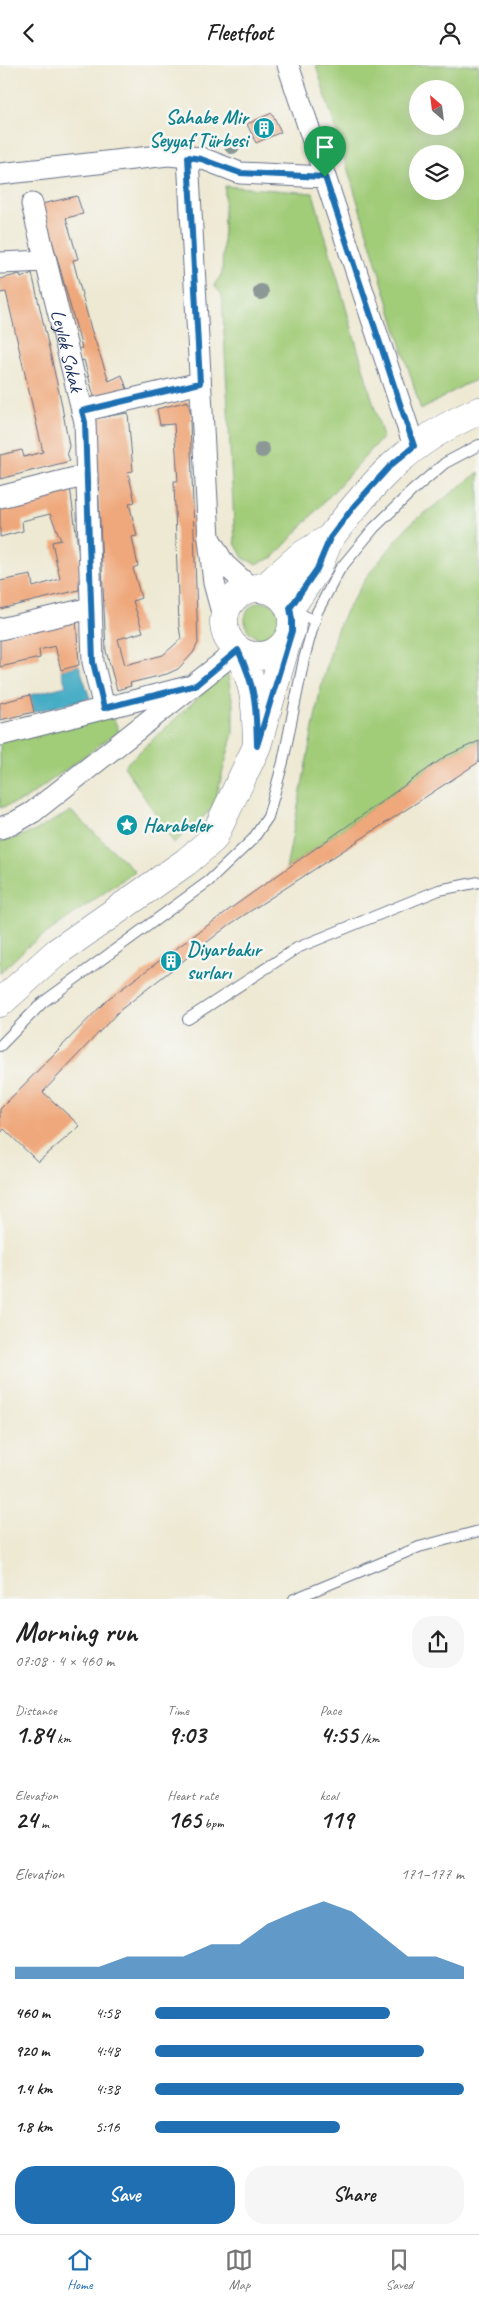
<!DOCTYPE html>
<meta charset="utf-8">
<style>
:root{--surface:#fff;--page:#f6f6f6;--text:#222;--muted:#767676;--line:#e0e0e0;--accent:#1f6fb2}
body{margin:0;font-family:Caveat,sans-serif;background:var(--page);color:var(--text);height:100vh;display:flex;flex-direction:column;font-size:19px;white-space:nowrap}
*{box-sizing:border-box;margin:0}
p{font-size:16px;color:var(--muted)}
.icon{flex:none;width:28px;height:28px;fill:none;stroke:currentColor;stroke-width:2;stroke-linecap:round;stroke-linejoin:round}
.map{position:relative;height:1534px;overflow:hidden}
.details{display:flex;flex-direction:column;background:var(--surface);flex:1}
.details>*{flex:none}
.needle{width:32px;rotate:332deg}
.controls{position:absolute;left:409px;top:15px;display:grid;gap:10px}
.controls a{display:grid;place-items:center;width:55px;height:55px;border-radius:50%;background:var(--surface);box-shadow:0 5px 20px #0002;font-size:25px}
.pin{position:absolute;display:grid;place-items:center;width:42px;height:42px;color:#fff;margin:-51px -21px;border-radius:50% 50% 50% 0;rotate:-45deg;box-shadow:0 0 5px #0007}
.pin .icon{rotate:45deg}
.round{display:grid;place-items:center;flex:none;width:52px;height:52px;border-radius:20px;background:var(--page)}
.head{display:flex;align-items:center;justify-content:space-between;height:85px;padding:0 15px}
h1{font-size:28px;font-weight:800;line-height:38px}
.stats{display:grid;grid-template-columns:repeat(3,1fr);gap:8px;height:85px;padding:5px 15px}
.stats div{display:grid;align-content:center}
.stats b{font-size:25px;font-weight:800}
.stats small{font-size:14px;font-weight:400}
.stats p{font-size:14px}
.chart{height:140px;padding:10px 15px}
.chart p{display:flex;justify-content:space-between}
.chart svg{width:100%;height:90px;margin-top:5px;fill:var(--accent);opacity:.7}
.action{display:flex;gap:10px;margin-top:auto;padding:10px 15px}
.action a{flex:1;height:58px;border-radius:20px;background:var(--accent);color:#fff;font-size:20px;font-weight:800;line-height:58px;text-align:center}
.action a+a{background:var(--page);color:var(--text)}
ul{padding:0 15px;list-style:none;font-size:16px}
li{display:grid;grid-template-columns:80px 60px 1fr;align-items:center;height:38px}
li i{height:12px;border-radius:6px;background:var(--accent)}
header{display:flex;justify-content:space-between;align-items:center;height:65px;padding:0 15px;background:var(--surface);font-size:22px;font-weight:800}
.tab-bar{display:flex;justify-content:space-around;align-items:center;height:70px;border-top:1px solid var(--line);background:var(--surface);font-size:14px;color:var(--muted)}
.tab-bar a{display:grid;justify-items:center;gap:2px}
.tab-bar .current{color:var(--accent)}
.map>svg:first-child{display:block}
.green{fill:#a1cc78;stroke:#5e7e6b;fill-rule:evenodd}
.water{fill:#45acc5;stroke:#306e92}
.building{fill:#efa87b}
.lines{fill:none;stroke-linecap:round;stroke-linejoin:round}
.lane-casing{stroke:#657087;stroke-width:12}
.street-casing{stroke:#657087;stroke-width:23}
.secondary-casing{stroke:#657087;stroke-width:29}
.lane{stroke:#fff;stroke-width:10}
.street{stroke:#fff;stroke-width:21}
.secondary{stroke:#fff;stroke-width:28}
.tree{fill:#8c9896}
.route-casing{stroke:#fff;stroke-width:10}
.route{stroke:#1f6fb2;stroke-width:6}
.labels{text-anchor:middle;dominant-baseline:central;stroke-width:5;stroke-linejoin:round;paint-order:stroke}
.culture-label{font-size:20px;font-weight:bold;fill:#0d838f;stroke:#f6f6f2;text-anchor:start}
.street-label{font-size:20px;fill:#1b2f5e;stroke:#f6f6f2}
</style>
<header><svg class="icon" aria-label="back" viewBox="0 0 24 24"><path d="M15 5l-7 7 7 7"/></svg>Fleetfoot<svg class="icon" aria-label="person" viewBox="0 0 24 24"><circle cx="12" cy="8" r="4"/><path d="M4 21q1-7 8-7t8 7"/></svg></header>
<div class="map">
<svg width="479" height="1534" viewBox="0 0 479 1534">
<rect width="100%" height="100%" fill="#f6f6f2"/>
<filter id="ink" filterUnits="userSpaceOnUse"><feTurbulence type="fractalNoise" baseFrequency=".02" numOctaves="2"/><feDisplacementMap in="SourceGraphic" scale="10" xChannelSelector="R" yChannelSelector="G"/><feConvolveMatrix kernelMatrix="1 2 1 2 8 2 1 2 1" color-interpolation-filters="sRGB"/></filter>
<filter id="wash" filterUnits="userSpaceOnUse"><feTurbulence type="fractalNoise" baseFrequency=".0096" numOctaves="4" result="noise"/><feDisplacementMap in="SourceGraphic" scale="20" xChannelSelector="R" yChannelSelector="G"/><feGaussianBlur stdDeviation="1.12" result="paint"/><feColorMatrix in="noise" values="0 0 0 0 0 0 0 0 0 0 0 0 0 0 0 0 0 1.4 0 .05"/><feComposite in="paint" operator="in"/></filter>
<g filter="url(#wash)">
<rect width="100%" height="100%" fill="#eee9d3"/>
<path class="green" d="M316,0H479V314L464,320L421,345ZM418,24H455V61H418ZM418,89H455V126H418Z
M225,121L313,128L383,372L274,492L256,499L243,493L235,478L222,230L214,220L222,209Z
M479,407V676L446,691L286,804L320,626L336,567L347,544L368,510L408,461Z
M245 555a18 18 0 1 1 36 0a18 18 0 1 1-36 0Z
M227,606L233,639V668L217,729L212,744L174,778L124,701Z
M111,647L119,666L24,735L0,743V675Z
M71,746L135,806L27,882L0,908V777L33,767Z"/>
<path class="water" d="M79,600L90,633L34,647L30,630L66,621L61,605Z"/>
<g id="blocks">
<path class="building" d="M272,48L281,67L256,78L247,59Z
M77,131L83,149L66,153L78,194L73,195L91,264L109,316L122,310L127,324L96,339L84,295L81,296L78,284L82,283L42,139Z
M32,208L61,336L69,381L67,388L70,396L0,414V390L22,385L24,392L43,387L6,227L0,228V214L20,209L21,213Z
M188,336L192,355L190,356L198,578L193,588L178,604L167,609L130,618L131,621L117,625L106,586L98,415L89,354L128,348L133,406L128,407L135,437L129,438L137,471L132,472L138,501L133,503L141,533L133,536L143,567L118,574L125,600L163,590L181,574L179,561L174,416H178L174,359L160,360L157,344Z
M70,422L80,497L79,525L0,544V516L31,510L33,522L60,514L52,477L61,475L50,449L22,456L23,466L0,472V440Z
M76,552L79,600L61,605L55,581L39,585L40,593L0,602V571Z
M30,630L34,647L0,655V638Z
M479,676V697L229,860L119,946L43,1027L80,1061L38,1097L4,1064L0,1069V1044L109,933L234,841L446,691Z"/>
</g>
</g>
<g filter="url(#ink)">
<use href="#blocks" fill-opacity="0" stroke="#657087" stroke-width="1"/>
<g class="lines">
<g class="lane-casing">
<path id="lane" d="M291,544L315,556
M188,954L297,883L439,825L479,817
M0,981L42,938L209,816L253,774L268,752L283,697L304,594L317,547L340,504L374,463L412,426L445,398L479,380
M294,1534L419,1482L479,1466"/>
</g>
<g class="street-casing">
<g id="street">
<path d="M288,0L414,381"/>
<path d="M188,92L209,473"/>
<path d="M0,109L168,90L201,93L240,108L325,112"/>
<path id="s1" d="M32,139L85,357L93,597L104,643"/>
<path d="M0,198L46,196"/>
<path d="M82,346L200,318"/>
<path d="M0,432L87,410"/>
<path d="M224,555L214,518L209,473L224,499L252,524"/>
<path d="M0,564L91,543"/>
<path d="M0,670L188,622"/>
<path d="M0,763L12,759L33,747L238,585"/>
</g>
</g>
<g class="secondary-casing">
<path id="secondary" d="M330,473C374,415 410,375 479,346
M224 557a34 34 0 1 1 68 0a34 34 0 1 1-68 0Z
M263,524L299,492L330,473L317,504L290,543
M238,585C256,623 256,640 257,681L287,576
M0,938L57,887L186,797L213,774L257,681"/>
</g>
<use href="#lane" class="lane"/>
<use href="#street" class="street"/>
<use href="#secondary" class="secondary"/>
</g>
<g class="tree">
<circle cx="232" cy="81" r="8"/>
<circle cx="261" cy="227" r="8"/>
<circle cx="262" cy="385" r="8"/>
</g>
</g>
<g class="lines" filter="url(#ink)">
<g class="route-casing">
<path id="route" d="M188,92L201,94L240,108L325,112L414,381L390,401L354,441L330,473L317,504L290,543L292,554V566L257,681C256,640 256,623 238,585L196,620L104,643L93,597L85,357L82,346L200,318Z"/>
</g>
<use href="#route" class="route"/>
</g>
<defs>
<g id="building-disc" transform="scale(1.125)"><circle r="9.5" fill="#0f9aa8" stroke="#f6f6f2"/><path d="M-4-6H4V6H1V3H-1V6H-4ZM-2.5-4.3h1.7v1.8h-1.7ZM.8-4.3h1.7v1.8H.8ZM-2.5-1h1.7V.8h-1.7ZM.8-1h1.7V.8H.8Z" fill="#fff"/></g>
<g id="sight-disc" transform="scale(1.125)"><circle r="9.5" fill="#0f9aa8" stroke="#f6f6f2"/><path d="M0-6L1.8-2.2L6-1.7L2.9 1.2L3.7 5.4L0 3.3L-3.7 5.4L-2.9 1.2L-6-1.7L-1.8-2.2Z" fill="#fff"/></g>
</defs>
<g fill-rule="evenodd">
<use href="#building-disc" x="264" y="63"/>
<use href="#sight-disc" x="127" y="760"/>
<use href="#building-disc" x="171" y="896"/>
</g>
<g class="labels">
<g class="culture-label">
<text x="248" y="52" text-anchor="end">Sahabe Mir<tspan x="248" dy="23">Seyyaf Türbesi</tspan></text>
<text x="143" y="760">Harabeler</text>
<text x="187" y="884">Diyarbakır<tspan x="187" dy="23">surları</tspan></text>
</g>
<g class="street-label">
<text stroke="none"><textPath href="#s1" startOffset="151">Leylek Sokak</textPath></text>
</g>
</g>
</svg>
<div class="controls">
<a><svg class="needle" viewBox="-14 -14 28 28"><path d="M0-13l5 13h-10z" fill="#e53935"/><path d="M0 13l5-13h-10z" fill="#767676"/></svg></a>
<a><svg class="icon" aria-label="layers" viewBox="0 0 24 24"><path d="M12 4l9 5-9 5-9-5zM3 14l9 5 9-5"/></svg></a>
</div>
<div class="pin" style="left:325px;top:112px;background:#1e9e55"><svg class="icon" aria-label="arrive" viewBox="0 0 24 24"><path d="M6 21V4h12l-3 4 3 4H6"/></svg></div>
</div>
<section class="details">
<div class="head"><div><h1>Morning run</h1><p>07:08 · 4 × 460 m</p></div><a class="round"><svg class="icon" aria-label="share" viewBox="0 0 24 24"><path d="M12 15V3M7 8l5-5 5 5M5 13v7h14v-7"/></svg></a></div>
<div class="stats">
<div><p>Distance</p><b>1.84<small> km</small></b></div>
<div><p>Time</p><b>9:03</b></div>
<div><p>Pace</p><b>4:55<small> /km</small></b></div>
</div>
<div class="stats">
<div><p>Elevation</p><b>24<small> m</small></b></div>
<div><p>Heart rate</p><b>165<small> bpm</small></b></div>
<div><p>kcal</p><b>119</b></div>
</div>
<div class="chart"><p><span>Elevation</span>171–177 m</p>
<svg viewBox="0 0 160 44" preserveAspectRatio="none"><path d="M0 44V38L10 38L20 38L30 38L40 33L50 33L60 33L70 27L80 27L90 17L100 11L110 6L120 11L130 22L140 33L150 33L160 38V44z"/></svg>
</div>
<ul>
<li><b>460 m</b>4:58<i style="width:76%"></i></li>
<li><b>920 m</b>4:48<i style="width:87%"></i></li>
<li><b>1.4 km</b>4:38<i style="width:100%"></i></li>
<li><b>1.8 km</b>5:16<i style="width:60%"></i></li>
</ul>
<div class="action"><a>Save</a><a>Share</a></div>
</section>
<nav class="tab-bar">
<a class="current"><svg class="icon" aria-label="home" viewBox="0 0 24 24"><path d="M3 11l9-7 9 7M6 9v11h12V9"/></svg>Home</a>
<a><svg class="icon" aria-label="map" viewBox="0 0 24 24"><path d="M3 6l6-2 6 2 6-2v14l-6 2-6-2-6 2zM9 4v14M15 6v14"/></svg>Map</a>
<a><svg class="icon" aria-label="saved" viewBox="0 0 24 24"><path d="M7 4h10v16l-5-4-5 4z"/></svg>Saved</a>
</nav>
